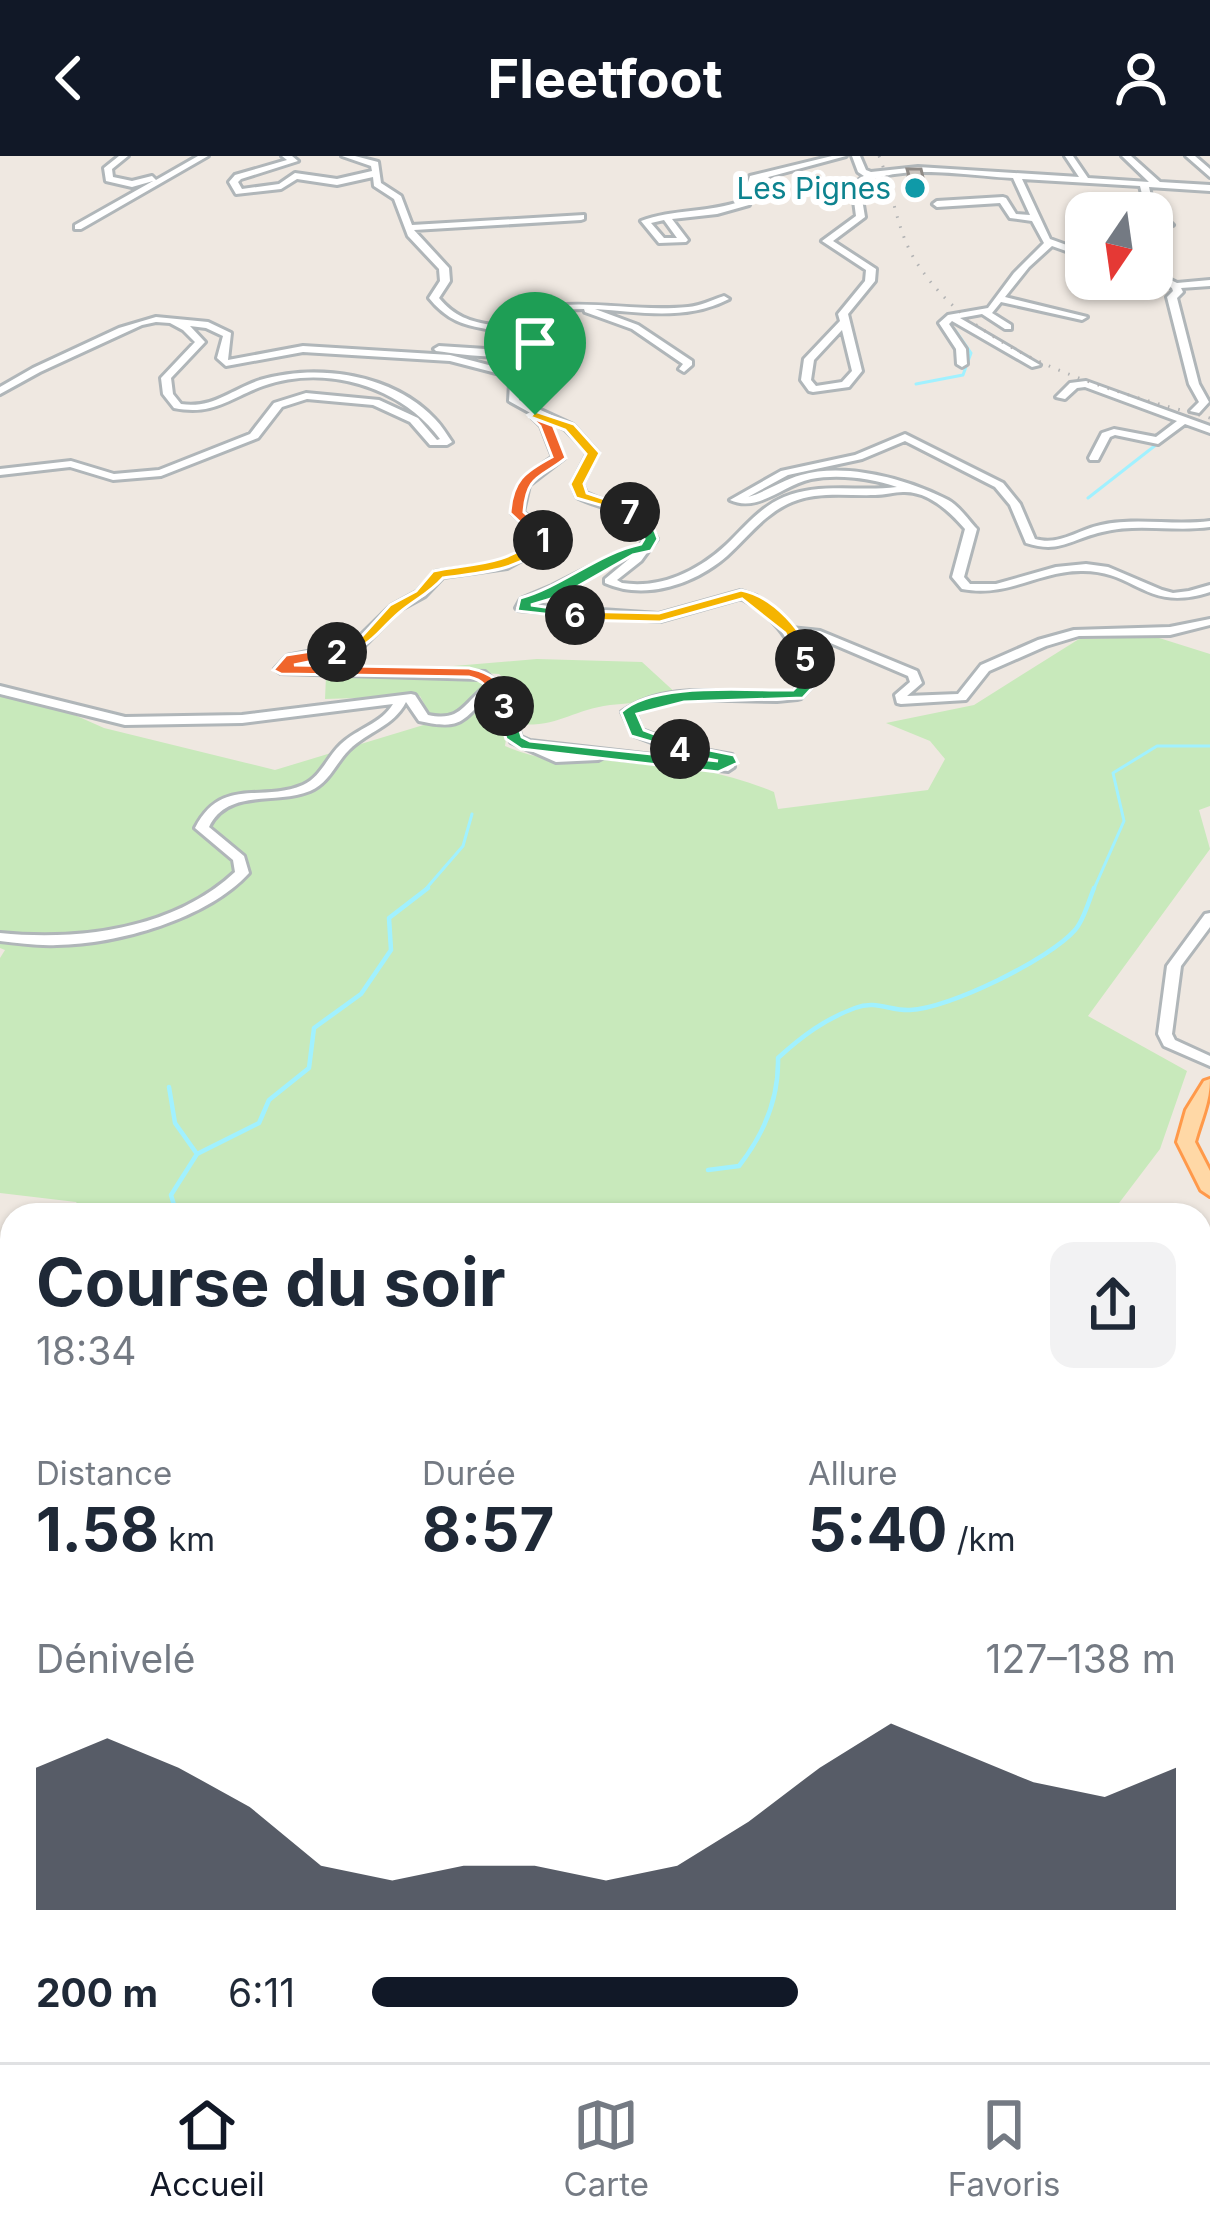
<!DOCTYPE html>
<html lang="fr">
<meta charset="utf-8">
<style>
:root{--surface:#fff;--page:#f2f2f3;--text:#1f2937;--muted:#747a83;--line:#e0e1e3;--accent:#111827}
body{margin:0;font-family:Inter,sans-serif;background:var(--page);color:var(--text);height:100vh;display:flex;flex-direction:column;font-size:45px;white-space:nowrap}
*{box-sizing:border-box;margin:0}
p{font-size:39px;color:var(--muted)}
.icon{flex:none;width:66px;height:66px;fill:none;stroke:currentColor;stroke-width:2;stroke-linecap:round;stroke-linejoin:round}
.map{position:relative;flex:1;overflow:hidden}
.details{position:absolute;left:0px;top:1047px;width:1212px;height:861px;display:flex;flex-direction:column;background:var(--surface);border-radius:36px 36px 0 0;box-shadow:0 3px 9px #0004}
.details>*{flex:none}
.needle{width:78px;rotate:193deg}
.controls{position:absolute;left:1065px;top:36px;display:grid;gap:24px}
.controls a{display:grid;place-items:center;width:108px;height:108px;border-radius:24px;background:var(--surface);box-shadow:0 3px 9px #0004;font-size:60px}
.pin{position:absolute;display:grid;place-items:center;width:102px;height:102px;color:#fff;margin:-123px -51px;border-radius:50% 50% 50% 0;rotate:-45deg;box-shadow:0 0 12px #0007}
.pin .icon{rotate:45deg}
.km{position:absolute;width:60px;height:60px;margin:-30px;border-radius:50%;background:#222;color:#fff;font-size:33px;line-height:60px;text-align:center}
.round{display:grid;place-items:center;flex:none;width:126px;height:126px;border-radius:24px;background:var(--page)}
.overview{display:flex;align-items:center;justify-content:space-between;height:204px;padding:0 36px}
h1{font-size:66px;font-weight:700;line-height:90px}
.metrics{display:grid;grid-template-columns:repeat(3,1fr);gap:18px;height:204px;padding:12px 36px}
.metrics div{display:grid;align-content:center}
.metrics b{font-size:60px;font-weight:700}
.metrics small{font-size:33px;font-weight:400}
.metrics p{font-size:33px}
.chart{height:336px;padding:24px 36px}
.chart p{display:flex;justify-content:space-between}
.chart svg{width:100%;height:216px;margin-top:12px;fill:var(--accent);opacity:.7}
ul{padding:0 36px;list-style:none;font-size:39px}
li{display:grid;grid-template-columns:192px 144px 1fr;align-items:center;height:90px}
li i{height:30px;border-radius:15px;background:var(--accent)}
header{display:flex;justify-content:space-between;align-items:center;height:156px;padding:0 36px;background:var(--accent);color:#fff;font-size:54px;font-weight:700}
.tabs{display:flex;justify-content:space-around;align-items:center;height:168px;border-top:3px solid var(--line);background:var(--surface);font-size:33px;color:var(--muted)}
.tabs a{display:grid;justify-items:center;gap:6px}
.tabs .active{color:var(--accent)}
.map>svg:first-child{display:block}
.industrial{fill:#dfdad6}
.green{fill:#c8e9bb}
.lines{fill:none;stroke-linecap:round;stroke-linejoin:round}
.stream-far1{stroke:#a1f1ff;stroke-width:3}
.stream{stroke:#a1f1ff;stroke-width:4.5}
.minor-casing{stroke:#b0b6b9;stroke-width:6}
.major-casing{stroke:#ff994a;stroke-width:6}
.minor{fill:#fff;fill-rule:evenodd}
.major{fill:#ffd8a6;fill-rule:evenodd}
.rail{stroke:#b2b3b4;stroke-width:3;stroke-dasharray:1.5 9;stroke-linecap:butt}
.wall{fill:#afa9a5}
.building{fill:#ccc5c0;stroke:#8f8a86;stroke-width:3}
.split-1{fill:#f0652b;stroke:#fff;stroke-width:3}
.split-2{fill:#f5b400;stroke:#fff;stroke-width:3}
.split-3{fill:#f0652b;stroke:#fff;stroke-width:3}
.split-4{fill:#22a559;stroke:#fff;stroke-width:3}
.split-5{fill:#22a559;stroke:#fff;stroke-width:3}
.split-6{fill:#f5b400;stroke:#fff;stroke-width:3}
.split-7{fill:#22a559;stroke:#fff;stroke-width:3}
.split-8{fill:#f5b400;stroke:#fff;stroke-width:3}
.culture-dot{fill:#0f9aa8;stroke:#fff;stroke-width:4.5}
.labels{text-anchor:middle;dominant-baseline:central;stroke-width:12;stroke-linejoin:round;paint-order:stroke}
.far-culture-label{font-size:30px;fill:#0d838f;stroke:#fff;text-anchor:end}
</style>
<header><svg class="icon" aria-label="back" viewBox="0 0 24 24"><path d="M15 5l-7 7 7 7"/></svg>Fleetfoot<svg class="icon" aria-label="person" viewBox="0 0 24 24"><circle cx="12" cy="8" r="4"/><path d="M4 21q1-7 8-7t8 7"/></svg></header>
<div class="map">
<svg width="1210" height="1906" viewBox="0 0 1210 1906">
<rect width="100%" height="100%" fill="#efe8e1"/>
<path class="industrial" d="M0,1510L12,1517V1713L0,1711Z"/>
<path class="green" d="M1156,481L1210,498V650L1199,654L1210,693L1088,860L1187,915L1160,993L1110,1059H86L76,1046L0,1037V802L5,794L0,792V536L43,545L104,572L275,614L440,564C469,575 476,550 494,537L507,576L505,590C554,610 568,601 617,604C672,609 722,614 774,636L778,653L928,634L945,603L930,585L886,567L974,549L1079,483Z
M537,503L642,506L678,539C654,545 633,547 610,549C571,554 559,572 515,568V533L499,518L418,513Z
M407,518L483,523L485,529L476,544L453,563L431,561L420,540L325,543L326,520Z"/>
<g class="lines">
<path class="stream-far1" d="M916,228L963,219L971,197L955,174
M1088,342L1175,274
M424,735L463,690L472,658
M1093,735L1124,665L1113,617L1157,590H1210"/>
<path class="stream" d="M169,931L175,967L197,998
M708,1014L739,1010C764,978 779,943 778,902C802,880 825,863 855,852C876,844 890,855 910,854C948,853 1050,803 1075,774C1084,764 1089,744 1094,732
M159,1059L174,1049L171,1039L197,998L259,967L269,944L309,912L314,872L361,838L391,794L389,762L428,732"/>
<g class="minor-casing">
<path id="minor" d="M119,0H128L112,13L113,21L132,25L152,20L156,24L198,0H208L81,73H75V69L153,25L132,31L106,25L104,12Z
M282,0H292L298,5L241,23L238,26L242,33L279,28L295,17L337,23L372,15L371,10L342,0H355L378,6L381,27L401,40L412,69L584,59V63L581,64L414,74L449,112L450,125L439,142C454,160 470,166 493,169C560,132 618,158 688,151C700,150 712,144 724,140L729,143C687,165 640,156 595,153L638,169L692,205V209L684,216L679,213L683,208L632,173L585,156L584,153C554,153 529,157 503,172L524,179L534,188V192C505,206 467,199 436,195L434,193L439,190L501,194L525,190C492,162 463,184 429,142L440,125L439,113L408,80L394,43L374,30L373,21L337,29L297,23L281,33L236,38L229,26L235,19L287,4Z
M832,0H846L757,24L749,49L717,58L672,63L688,84L686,86L659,87L641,65C672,53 709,57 742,45L750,20ZM664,64L677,82H664L651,67Z
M852,0H860L866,14L871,16L918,11L1079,21L1065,0H1073L1088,22L1149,26L1122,0H1131L1160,26L1210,29V35L1149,31L1153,49L1173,69L1155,75L1152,74V70L1163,68L1145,50L1140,30L1022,23L1050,83L1086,96V102L1052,90L1029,111L1005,141L1087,161L1082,164L1001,146L992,157L1011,169V173H1005L982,158L960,162L1040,209L1032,211L952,165L949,168L966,193L967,208L962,211L957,208L956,193L939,167L948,159L988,152L1014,117L1044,87L1032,65L1010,62L1000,47L937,51L933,48L937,45L1003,41L1006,42L1016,58L1030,59L1013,22C972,20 893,5 860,31L865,61L833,85L876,113L875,125L848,158L862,215L849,231L813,236L809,235L801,224L804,203L840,165L838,158L865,125L866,114L822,85L856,60L852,30L864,20L858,16ZM842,174L852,215L842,226L816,230L811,224L814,204Z
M1186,0H1195L1210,13V21Z
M1152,115L1177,127L1210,124V130L1181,132L1183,136L1177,142L1199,228L1209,246L1199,257L1190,255L1199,246L1189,228L1167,141L1173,135L1172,132L1152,122Z
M156,161L208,166L231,177L228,204L303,190L450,199L512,215L520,227L519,244L573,269L598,297L582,328L586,337C616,352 640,349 657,383L641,405L617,424L622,427C661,433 698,415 726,389C744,372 760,351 784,341C820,326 860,336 897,331C871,322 838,318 811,323C783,329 758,357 730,344L781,315L855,299L905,278L1003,327L1020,348L1035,383C1060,390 1077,374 1101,369C1137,361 1174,370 1210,365V371C1174,376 1137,367 1102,376C1071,383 1060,398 1026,387L1010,349L995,331L905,285L862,303L788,319L748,341C766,336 782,324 801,319C845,306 908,323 948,344C959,350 967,362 975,371L977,373L964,421L970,428H996L1056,411L1086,408L1108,411L1162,434L1173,437L1189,435L1210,429V436C1146,457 1137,415 1083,415C1040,414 1008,442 962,433L952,421L965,373C950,356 929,335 903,336C894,336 885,339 875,339C848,340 818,335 792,346C765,357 748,381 727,400C695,428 645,445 605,427V423L635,398L529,449L659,458L741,435L756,440L791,472L820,475L917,515L922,527L907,540L958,538L981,509L1038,484L1074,474L1170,471L1210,463V469L1170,479L1079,480L1046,490L989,515L966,544L901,548L897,547L895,539L910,526L908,520L814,480L797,479L806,495L813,529L801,542L797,543L777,545L688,543L651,549L635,557L642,574L687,591L732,599L734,611L728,615L604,601L598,604L556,606L511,586L496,543L492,537C461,564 464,575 419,565L406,546C393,571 368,575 349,594C335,608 329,627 310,635C276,649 228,632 209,671L244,700L249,717C207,763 118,788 57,789C38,790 19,787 0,785V777C80,785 174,773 235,716L233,704L195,672C222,620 261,647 303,629C321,621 327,601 341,588C358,572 381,568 393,548L242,567L125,569L0,538V530L125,561L242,559L411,538L415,539L428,559C461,566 463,548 486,530L481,523L281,517L275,513L287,500L353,487L391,450L417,436L435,416L500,407L537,387V379L512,357C516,323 527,319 553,301L541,270L532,261L534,259L509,245L510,227L504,219L450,205L303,196L226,210L217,202L223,180L206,172L190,170L205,186L171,222L173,238L181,248C213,253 232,233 260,224C318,207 393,218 435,263C442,270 447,279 452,286L447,289H430L410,266L373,249L307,243L282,251L258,282L161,320L113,324L70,311L0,319V313L71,305L114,318L159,314L250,278L274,247L306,237L379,244L418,262L437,284L440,283C401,230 325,208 263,230C229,242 214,260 174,252L163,238L161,222L195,186L183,174L170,167L156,166L142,169L40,216L0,238V231L33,212L119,172ZM547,264L565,273L588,297L572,328L577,341C603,354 632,354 645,383L640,390L611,400L552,430L521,443L516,452L518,454L660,465L741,442C776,462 797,487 801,528L793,536C738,541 670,521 622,556L633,579L680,597L722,607L530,585L521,581C512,555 505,532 485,516L291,510L295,506L361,493L399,454L425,440L443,421L507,412L547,390L546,376L523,356L529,329L564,302Z
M1086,225L1210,270V277L1185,268L1158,288L1115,279L1110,281L1098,304H1090L1089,302L1102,277L1114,273L1156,281L1177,265L1085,231L1077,232L1065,243L1056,241L1070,227Z
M1210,757V771L1181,810L1172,878L1175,884L1210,900V910L1164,890L1158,878L1167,810L1205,758Z
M0,1097L12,1100V1111L0,1108Z
M0,1279L6,1281L12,1294V1314L6,1321L0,1322Z
M12,1323V1338L0,1344V1328Z
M12,1388V1404L0,1410V1394Z
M0,1497L12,1503V1520L0,1514Z
M1200,1713L1207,1716L1210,1722V1769L1203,1766L1200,1761Z
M0,1715L12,1716V1734L0,1733Z
M0,1743L12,1744V1762L0,1761Z
M1063,1896H1085V1906H1063Z"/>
</g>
<g class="major-casing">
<path id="major" d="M1210,923C1210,946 1201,964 1195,986L1210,1015V1040L1201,1034L1177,986L1186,954L1204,925Z
M1210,1137V1159L1200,1165V1144Z
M193,1896H219L217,1906H191Z"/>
</g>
<use href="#minor" class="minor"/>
<use href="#major" class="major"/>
<path class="rail" d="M879,0C893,34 896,73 915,104C975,201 1108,234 1210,262"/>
</g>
<path class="wall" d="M907,13L925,30L924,40H911L906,23Z
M85,1896H149V1901L108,1906H85Z"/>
<path class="building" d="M907,13H921L925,30H912Z
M85,1896H101V1906H85Z"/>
<path class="split-1" d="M535,255L553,269L566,302C540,323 527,318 524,356L549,378L550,384L543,388L510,357C512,325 524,316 552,301L540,270L528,259Z"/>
<path class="split-2" d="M538,381L550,384C521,416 484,416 443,422C429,438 414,444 399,457C373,480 374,489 337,500L330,496L362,480L390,449L416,435L433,415C473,407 506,410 538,381Z"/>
<path class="split-3" d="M337,491L345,496L343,499L294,509L469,512C493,517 503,526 512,550L499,553C490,538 488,525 469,521L281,518L273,514L286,499Z"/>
<path class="split-4" d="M504,545L512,550L522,581L530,585L718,605L674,596V590L680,588L734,599L738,607L718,616L521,593L506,583L496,550Z"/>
<path class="split-5" d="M805,498L812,503L815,529L803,542L684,546L637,558L644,574L686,590V596L631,580L621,556C653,525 748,535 793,534L799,528L797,503Z"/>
<path class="split-6" d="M741,434C772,440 808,476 810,506H799L785,477L742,443L660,466L575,464L567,459L575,455L659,457Z"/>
<path class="split-7" d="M630,352C647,356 652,366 658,383L651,395L633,399L561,440L531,449L580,456V462L517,455L520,442C563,430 598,397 641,388L644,383L633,361L623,356Z"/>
<path class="split-8" d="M535,255L574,268L600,297L584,328L587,337L635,353V359L576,342L570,328L586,298L565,274L530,261Z"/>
<circle class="culture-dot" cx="915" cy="32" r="12"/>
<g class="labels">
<g class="far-culture-label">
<text x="891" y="32">Les Pignes</text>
</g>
</g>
</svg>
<div class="controls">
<a><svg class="needle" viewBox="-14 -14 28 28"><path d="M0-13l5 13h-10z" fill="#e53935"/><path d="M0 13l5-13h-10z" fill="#747a83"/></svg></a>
</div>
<div class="pin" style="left:535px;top:259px;background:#1e9e55"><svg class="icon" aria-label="arrive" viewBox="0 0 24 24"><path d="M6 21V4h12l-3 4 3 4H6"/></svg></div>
<b class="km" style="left:543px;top:384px">1</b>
<b class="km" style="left:337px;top:496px">2</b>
<b class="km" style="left:504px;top:550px">3</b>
<b class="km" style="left:680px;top:593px">4</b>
<b class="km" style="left:805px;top:503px">5</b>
<b class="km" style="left:575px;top:459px">6</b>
<b class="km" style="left:630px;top:356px">7</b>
<section class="details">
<div class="overview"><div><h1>Course du soir</h1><p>18:34</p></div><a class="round"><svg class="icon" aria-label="share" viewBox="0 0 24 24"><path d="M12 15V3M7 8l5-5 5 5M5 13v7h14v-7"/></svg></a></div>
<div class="metrics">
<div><p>Distance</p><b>1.58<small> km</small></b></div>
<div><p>Durée</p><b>8:57</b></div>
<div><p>Allure</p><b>5:40<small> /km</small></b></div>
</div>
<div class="chart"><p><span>Dénivelé</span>127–138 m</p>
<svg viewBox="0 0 160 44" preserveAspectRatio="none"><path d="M0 44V15L10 9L20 15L30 23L40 35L50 38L60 35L70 35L80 38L90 35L100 26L110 15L120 6L130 12L140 18L150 21L160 15V44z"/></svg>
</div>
<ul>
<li><b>200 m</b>6:11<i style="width:53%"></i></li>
</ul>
</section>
</div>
<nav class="tabs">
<a class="active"><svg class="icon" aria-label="home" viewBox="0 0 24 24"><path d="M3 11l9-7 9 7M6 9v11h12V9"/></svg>Accueil</a>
<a><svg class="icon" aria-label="map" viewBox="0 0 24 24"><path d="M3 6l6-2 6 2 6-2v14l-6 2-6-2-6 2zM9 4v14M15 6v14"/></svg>Carte</a>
<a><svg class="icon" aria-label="saved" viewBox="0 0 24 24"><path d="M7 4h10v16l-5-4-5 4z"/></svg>Favoris</a>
</nav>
